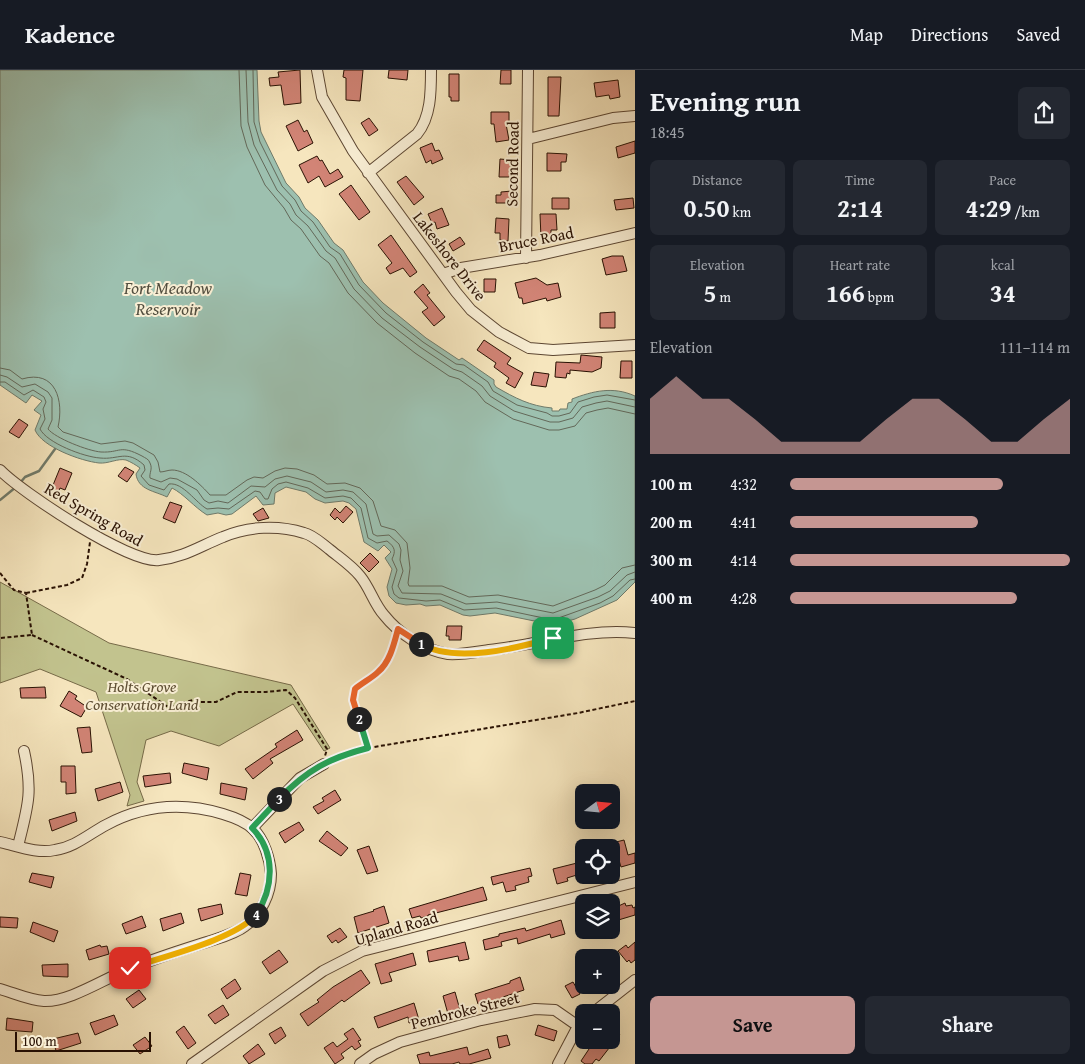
<!DOCTYPE html>
<meta charset="utf-8">
<style>
:root{--surface:#171b24;--page:#242831;--text:#f1f3f6;--muted:#9ea1a6;--line:#363941;--accent:#c59692}
body{margin:0;font-family:"Gentium Book Plus",serif;background:var(--page);color:var(--text);height:100vh;display:flex;flex-direction:column;font-size:19px;white-space:nowrap}
*{box-sizing:border-box;margin:0}
p{font-size:16px;color:var(--muted)}
.icon{flex:none;width:28px;height:28px;fill:none;stroke:currentColor;stroke-width:2;stroke-linecap:round;stroke-linejoin:round}
.map{position:relative;flex:1;overflow:hidden}
.details{display:flex;flex-direction:column;background:var(--surface);width:450px}
.details>*{flex:none}
.needle{width:32px;rotate:74deg}
.tools{position:absolute;left:575px;top:714px;display:grid;gap:10px}
.tools a{display:grid;place-items:center;width:45px;height:45px;border-radius:8px;background:var(--surface);box-shadow:0 5px 20px #0002;font-size:25px}
.scale{position:absolute;left:15px;bottom:12px;width:136px;box-sizing:border-box;padding-left:5px;border:2px solid #291103;border-top:0;font-size:14px;line-height:18px;white-space:nowrap;color:#291103;-webkit-text-stroke:4px #f9efd5;paint-order:stroke}
.pin{position:absolute;display:grid;place-items:center;width:42px;height:42px;color:#fff;margin:-21px;border-radius:10px;box-shadow:0 2px 8px #0006}
.km{position:absolute;width:25px;height:25px;margin:-12px;border-radius:50%;background:#222;color:#fff;font-size:14px;line-height:25px;text-align:center}
.round{display:grid;place-items:center;flex:none;width:52px;height:52px;border-radius:8px;background:var(--page)}
.headline{display:flex;align-items:center;justify-content:space-between;height:85px;padding:0 15px}
h1{font-size:28px;font-weight:700;line-height:38px}
.figures{display:grid;grid-template-columns:repeat(3,1fr);gap:8px;height:85px;padding:5px 15px}
.figures div{display:grid;align-content:center;border-radius:8px;background:var(--page);text-align:center}
.figures b{font-size:25px;font-weight:700}
.figures small{font-size:14px;font-weight:400}
.figures p{font-size:14px}
.chart{height:140px;padding:10px 15px}
.chart p{display:flex;justify-content:space-between}
.chart svg{width:100%;height:90px;margin-top:5px;fill:var(--accent);opacity:.7}
.cta{display:flex;gap:10px;margin-top:auto;padding:10px 15px}
.cta a{flex:1;height:58px;border-radius:8px;background:var(--accent);color:#111;font-size:20px;font-weight:700;line-height:58px;text-align:center}
.cta a+a{background:var(--page);color:var(--text)}
ul{padding:0 15px;list-style:none;font-size:16px}
li{display:grid;grid-template-columns:80px 60px 1fr;align-items:center;height:38px}
li i{height:12px;border-radius:6px;background:var(--accent)}
header{display:flex;align-items:center;gap:30px;box-sizing:border-box;height:70px;padding:0 25px;background:var(--surface);border-bottom:1px solid var(--line)}
header strong{font-size:24px}
nav{display:flex;gap:28px;margin-inline-start:auto;font-size:18px}
main{display:flex;flex:1;min-height:0}
.map>svg:first-child{display:block}
.green{fill:#c2c38e;stroke:#766a48}
.water{fill:#9dc0af;stroke:#6f7a6a}
.lines{fill:none;stroke-linecap:round;stroke-linejoin:round}
.shore{stroke:#636859;stroke-width:1}
.stream{stroke:#6f7a6a;stroke-width:2.5}
.building{fill:#d28476;stroke:#291103}
.minor-casing{stroke:#5c4632;stroke-width:12}
.path{stroke:#291103;stroke-width:2;stroke-dasharray:4 2.5;stroke-linecap:butt}
.minor{stroke:#f9efd5;stroke-width:10}
.split-1-casing{stroke:#fff;stroke-width:10}
.split-2-casing{stroke:#fff;stroke-width:10}
.split-3-casing{stroke:#fff;stroke-width:10}
.split-4-casing{stroke:#fff;stroke-width:10}
.split-5-casing{stroke:#fff;stroke-width:10}
.split-1{stroke:#f5b400;stroke-width:6}
.split-2{stroke:#f0652b;stroke-width:6}
.split-3{stroke:#22a559;stroke-width:6}
.split-4{stroke:#22a559;stroke-width:6}
.split-5{stroke:#f5b400;stroke-width:6}
.labels{text-anchor:middle;dominant-baseline:central;stroke-width:4;stroke-linejoin:round;paint-order:stroke}
.street-label{font-size:16px;fill:#291103;stroke:#f9efd5}
.park-label{font-size:16px;font-style:italic;fill:#5f4f34;stroke:#f9efd5}
.water-label{font-size:18px;font-style:italic;fill:#524e3f;stroke:#f9efd5}
</style>
<header>
<strong>Kadence</strong>
<nav><a>Map</a><a>Directions</a><a>Saved</a></nav>
</header>
<main>
<div class="map">
<svg width="635" height="994" viewBox="0 0 635 994">
<rect width="100%" height="100%" fill="#f6e6be"/>
<filter id="stains"><feTurbulence type="fractalNoise" baseFrequency=".004" numOctaves="4"/><feColorMatrix values="0 0 0 0 .2 0 0 0 0 .09 0 0 0 0 .02 0 0 0 .5 -.17"/></filter>
<radialGradient id="worn" r=".72"><stop offset=".6" stop-color="#630" stop-opacity="0"/><stop offset="1" stop-color="#630" stop-opacity=".3"/></radialGradient>
<path class="green" d="M0,512L109,573L291,615L330,678L324,681L293,634L219,676L171,661L146,670L137,712L144,731L127,736L130,725L96,622L40,599L0,613Z"/>
<path class="water" d="M0,0H257L259,51L261,62L286,113L299,127L305,138L318,150L334,173L343,180L363,212L383,233L426,268L459,290L462,288L494,310V314L496,317C515,328 530,336 552,338V341H559L560,339H567L568,333L572,332V329C593,321 613,316 635,326V512L617,530L575,549L554,555L495,543L470,546L463,545L440,535L426,536L420,534L406,535L396,533L389,526L387,517L392,499L385,488L391,482L384,475L378,481L364,472L356,439L349,433L343,431L325,433L315,429L306,422L286,417L275,423L274,434L263,435L256,426L232,444L226,445L218,443L207,445C194,437 184,424 172,418L167,427C155,421 138,420 136,404L140,398C136,395 131,392 126,390C118,388 108,394 99,393C81,391 42,377 35,360L41,345L34,340L42,331L32,325L26,333L0,315Z"/>
<g class="lines">
<path class="shore" d="M239,0L241,56L247,77L265,115L284,138L291,150L301,159L320,186L329,193L348,223L377,253L415,283L449,306L459,309L476,321L485,332L513,349L549,360H559L575,356L586,343L597,340L608,338L635,344
M246,0L248,52L254,75L277,120L290,134L296,145L308,156L326,181L335,188L354,219L382,248L420,277L453,299L462,302L482,316L490,326L514,341L550,352H559L573,348L582,337L596,333L607,331L635,337
M253,0L254,52L260,72L282,116L295,130L301,141L313,152L330,177L340,184L359,215L386,243L423,272L456,294L464,295L488,312L493,321L517,335L547,343L552,346H559L570,343L578,332L594,327L607,325L635,330
M0,298L10,300L22,309C56,299 64,331 58,357L63,362L101,374L125,371L133,373L154,385L158,392L160,402C164,402 168,400 172,400C186,400 201,415 210,425H226L247,410L254,407L263,408L275,401L285,398L297,399L314,405L327,414L345,413L360,418L373,431L381,456L395,460L407,473L410,498L408,513L409,516H442L469,527L498,525L553,536L595,520L605,515L622,498L635,495
M0,305L7,307L22,317L35,314L48,322L52,328V350L48,359C55,368 88,381 101,382C121,383 119,374 142,386C145,388 149,389 150,393C153,399 149,403 150,408L161,412L170,408L177,409L197,420L204,430L209,433L218,431L228,433L251,416L265,417L275,409L287,406L311,412L326,422L343,420L353,422L366,434L373,464L377,466L389,465L399,474L401,480L400,490L403,501L398,516L402,523L441,524L466,534L497,532L553,543L598,527L610,521L627,505L635,502
M0,312H5L24,325L33,320L44,327L46,332L43,339L45,349L40,359C47,373 84,387 100,388C119,390 126,379 144,395L145,400L141,406L149,415L164,420L169,414C183,412 196,433 207,439L218,438L229,439L255,421L260,422L265,429H268L272,419L278,414L286,412L308,418L325,428L343,426L351,428L361,438L368,468L377,473L387,471C395,477 396,481 392,489L397,500L392,517L394,524L399,528L426,531L440,530L464,540L496,538L553,550L600,533L613,526L630,510L635,509"/>
<path class="stream" d="M20,413L25,407L39,401L55,379
M0,430L16,417"/>
</g>
<path class="building" d="M300,0L301,33L284,35L281,15L270,16L269,8L279,7L278,2Z
M344,0H363L360,31L346,30V8L343,7Z
M389,0H408L407,10L388,8Z
M501,0H511V14H500Z
M449,4H459V31H451V27H449Z
M548,7H561L559,46H548Z
M618,10L620,27L610,29L609,25L596,27L594,13Z
M491,42H509V54H506L509,70L496,72L494,54H491Z
M369,48L378,60L369,66L361,53Z
M298,50L304,62L307,60L313,73L298,81L286,56Z
M635,71V83L618,88L616,77Z
M432,73L435,81L439,80L443,89L432,94L431,90L426,93L420,78Z
M547,83L567,84L566,92H561V101H547Z
M317,86L320,91L322,90L330,104L338,99L343,107L325,117L319,106L308,113L299,95Z
M500,89L511,90L510,107H499Z
M406,106L424,127L414,135L397,112Z
M351,115L370,142L359,150L339,124Z
M512,121L513,133H496V125H501V122Z
M552,128H569V139H552Z
M633,128L634,138L616,140L614,130Z
M442,138L449,155L437,159L435,152L432,153L428,144Z
M540,144H556L557,160H551V168H541Z
M496,148L509,149L508,171L500,170V163H495Z
M391,165L417,202L410,207L403,198L390,204L386,198L392,193L378,175Z
M460,167L465,174L453,181L449,174Z
M612,186H623L627,201L606,205L602,189Z
M536,208L547,215L558,213L561,227L547,231L546,228L523,234L522,228H519L515,213Z
M484,209H496L495,222H484Z
M423,214L430,223L427,225L445,247L434,256L422,242L428,238L414,222Z
M615,242V258H600V243Z
M484,270L511,288L507,294L523,303L515,318L506,313L509,308L494,297L496,293L477,280Z
M581,285L602,287L601,298L592,302L570,300V304L567,303L566,308L555,307L556,292L580,293Z
M621,291H632V308H620Z
M534,302L549,304L546,317L531,315Z
M19,349L28,355L19,368L9,362Z
M125,397L134,402L127,412L118,406Z
M60,398L72,403L65,420L60,418L58,423L51,420Z
M170,432L182,436L175,453L163,448Z
M346,436L353,442L343,453L337,447L335,450L330,445L335,438L340,443Z
M263,438L269,448L258,451L253,444Z
M370,483L379,492L369,502L360,493Z
M447,556H462L461,570H449V566H446Z
M45,617L46,628H21L20,618Z
M69,621L77,626L75,629L87,637L81,647L60,636Z
M90,657L92,682L82,683L77,658Z
M297,660L303,670L270,689L273,693L253,709L245,699L277,677L275,674Z
M184,693L209,698L207,710L182,703Z
M61,696H75L76,723L66,724V712H61Z
M170,703L171,713L145,717L143,706Z
M120,712L123,722L98,731L95,719Z
M221,713L247,718L245,730L220,724Z
M335,720L341,730L318,744L313,737L324,731L322,728Z
M75,742L77,751L52,761L49,750Z
M299,752L304,760L285,773L279,763Z
M327,761L348,778L341,786L319,771Z
M624,770L628,785L635,783V793L621,797L616,780L614,781L612,773Z
M369,776L378,801L367,804L357,780Z
M577,793L580,804L567,808L568,811L557,814L553,799Z
M530,798L532,806L528,807L529,812L515,816L516,820L506,822L503,812L493,815L491,807Z
M32,803L54,807L51,818L29,812Z
M240,803L251,805L247,826L235,824Z
M483,817L487,830L428,845V846L421,848L420,846L412,848L409,839Z
M625,833L626,836L632,835L633,838L635,837V845L615,851L612,839Z
M221,834L223,844L201,851L198,839Z
M384,836L389,853L358,863L354,847L374,841L373,840Z
M181,843L184,853L163,861L160,849Z
M142,846L146,857L126,864L122,854Z
M0,847L18,848L17,858L0,857Z
M561,850L565,864L551,868L550,864L518,874L517,868L501,872L502,876L485,880L483,870L499,866V864L525,858L526,861Z
M33,852L58,861L54,872L30,862Z
M340,858L347,867L338,873L336,870L332,873L327,866Z
M465,872L469,889L459,891L458,886L429,892L427,881Z
M635,872V890L631,893L629,890L627,892L618,881L626,875L628,878Z
M100,875L101,877L107,876L109,884L89,890L86,880Z
M279,880L288,892L270,904L262,892Z
M413,883L416,895L389,903L392,911L381,914L375,894Z
M68,894V907L43,906L42,895Z
M361,900L370,913L344,932L342,930L308,956L300,944L319,932L317,930L333,917Z
M520,907L524,920L503,927V929L478,934L475,924L510,913V911Z
M235,909L241,919L227,929L221,919Z
M573,912L580,924L572,928L565,916Z
M139,920L146,929L133,938L126,929Z
M455,922L460,940L448,944L443,926Z
M414,933L419,950L409,953L408,947L378,958L374,947Z
M223,935L229,945L215,954L208,945Z
M114,945L118,955L95,965L90,953Z
M7,948L33,952L32,962L6,960Z
M538,955L557,961L554,971L535,965Z
M184,956L196,973L188,979L176,962Z
M611,956L620,964L599,991L596,989L592,994H585L581,991L595,970H611Z
M281,957L286,966L275,974L269,964Z
M353,958L361,970L358,971L361,976L355,980L352,976L341,984L344,988L335,994L324,978L333,972L337,977L348,969L344,964Z
M78,963L81,973L56,981L53,969Z
M507,965L510,975L499,978L497,967Z
M145,967L152,976L140,984L133,975Z
M258,974L265,984L249,994L243,986Z
M467,977L469,985L488,979L491,988L469,994H460L459,992L452,994H420L417,985L429,982L430,986Z"/>
<g class="lines">
<g class="minor-casing">
<path id="minor" d="M317,0L322,27L353,81L456,222L471,240L499,262L529,278L553,280L635,275
M528,69L613,48L635,46
M368,103L417,64C431,47 431,22 431,0
M526,188L528,0
M443,204L461,198L540,185L635,163
M0,400C21,422 130,494 159,490C185,487 200,476 223,467C248,456 279,455 304,463C313,465 321,473 329,479C340,488 352,496 360,506C370,518 374,534 384,545C399,564 424,580 448,584C461,585 476,582 489,580C538,575 585,558 635,563
M252,758L300,708L324,694
M0,772C18,776 37,784 55,780C75,777 89,764 106,755C143,735 183,732 223,744C233,747 245,751 253,759C264,769 270,789 271,804C271,824 261,844 245,856C235,864 219,868 207,872C182,880 156,888 132,898C106,907 71,932 44,931C29,930 14,923 0,919
M18,776C28,736 33,722 24,681
M594,942L635,910
M192,994L323,901L362,881L635,812
M360,994L374,984L400,972L481,950L535,939L555,940L578,956
M558,994L578,956L584,951"/>
</g>
<path class="path" d="M0,503L14,520L26,523L32,565L0,568
M26,523L67,515L82,508L87,494L90,472
M32,565L127,609L168,637L193,630L200,632H216L237,622H266L286,620L295,628L327,679L325,686
M368,678L353,630L355,619C378,600 385,601 395,570
M331,690L368,678L578,643L635,631"/>
<use href="#minor" class="minor"/>
</g>
<g class="lines">
<g class="split-1-casing">
<path id="split-1" d="M421,574C455,594 517,578 553,568"/>
</g>
<g class="split-2-casing">
<path id="split-2" d="M359,649L353,630L355,619C362,613 372,608 378,602C390,592 394,574 398,559L421,574"/>
</g>
<g class="split-3-casing">
<path id="split-3" d="M279,729C307,700 329,688 368,678L359,649"/>
</g>
<g class="split-4-casing">
<path id="split-4" d="M256,845C274,818 276,782 252,758L279,729"/>
</g>
<g class="split-5-casing">
<path id="split-5" d="M130,898C164,886 234,870 256,845"/>
</g>
<use href="#split-1" class="split-1"/>
<use href="#split-2" class="split-2"/>
<use href="#split-3" class="split-3"/>
<use href="#split-4" class="split-4"/>
<use href="#split-5" class="split-5"/>
</g>
<g class="labels">
<g class="street-label">
<text transform="translate(512 94) rotate(-89)">Second Road</text>
<text transform="translate(536 169) rotate(-11)">Bruce Road</text>
<text transform="translate(450 186) rotate(52)">Lakeshore Drive</text>
<text transform="translate(94 444) rotate(30)">Red Spring Road</text>
<text transform="translate(396 858) rotate(-16)">Upland Road</text>
<text transform="translate(465 940) rotate(-14)">Pembroke Street</text>
</g>
<g class="park-label">
<text x="142" y="616">Holts Grove<tspan x="142" dy="18">Conservation Land</tspan></text>
</g>
<g class="water-label">
<text x="168" y="217">Fort Meadow<tspan x="168" dy="21">Reservoir</tspan></text>
</g>
</g>
<rect width="100%" height="100%" filter="url(#stains)"/>
<rect width="100%" height="100%" fill="url(#worn)"/>
</svg>
<div class="tools">
<a><svg class="needle" viewBox="-14 -14 28 28"><path d="M0-13l5 13h-10z" fill="#e53935"/><path d="M0 13l5-13h-10z" fill="#9ea1a6"/></svg></a>
<a><svg class="icon" aria-label="locate" viewBox="0 0 24 24"><circle cx="12" cy="12" r="6"/><path d="M12 2v4M12 18v4M2 12h4M18 12h4"/></svg></a>
<a><svg class="icon" aria-label="layers" viewBox="0 0 24 24"><path d="M12 4l9 5-9 5-9-5zM3 14l9 5 9-5"/></svg></a>
<a>+</a>
<a>−</a>
</div>
<div class="scale">100 m</div>
<div class="pin" style="left:553px;top:568px;background:#1e9e55"><svg class="icon" aria-label="arrive" viewBox="0 0 24 24"><path d="M6 21V4h12l-3 4 3 4H6"/></svg></div>
<div class="pin" style="left:130px;top:898px;background:#d93025"><svg class="icon" aria-label="check" viewBox="0 0 24 24"><path d="M5 12l5 5 9-10"/></svg></div>
<b class="km" style="left:421px;top:574px">1</b>
<b class="km" style="left:359px;top:649px">2</b>
<b class="km" style="left:279px;top:729px">3</b>
<b class="km" style="left:256px;top:845px">4</b>
</div>
<section class="details">
<div class="headline"><div><h1>Evening run</h1><p>18:45</p></div><a class="round"><svg class="icon" aria-label="share" viewBox="0 0 24 24"><path d="M12 15V3M7 8l5-5 5 5M5 13v7h14v-7"/></svg></a></div>
<div class="figures">
<div><p>Distance</p><b>0.50<small> km</small></b></div>
<div><p>Time</p><b>2:14</b></div>
<div><p>Pace</p><b>4:29<small> /km</small></b></div>
</div>
<div class="figures">
<div><p>Elevation</p><b>5<small> m</small></b></div>
<div><p>Heart rate</p><b>166<small> bpm</small></b></div>
<div><p>kcal</p><b>34</b></div>
</div>
<div class="chart"><p><span>Elevation</span>111–114 m</p>
<svg viewBox="0 0 160 44" preserveAspectRatio="none"><path d="M0 44V17L10 6L20 17L30 17L40 27L50 38L60 38L70 38L80 38L90 27L100 17L110 17L120 27L130 38L140 38L150 27L160 17V44z"/></svg>
</div>
<ul>
<li><b>100 m</b>4:32<i style="width:76%"></i></li>
<li><b>200 m</b>4:41<i style="width:67%"></i></li>
<li><b>300 m</b>4:14<i style="width:100%"></i></li>
<li><b>400 m</b>4:28<i style="width:81%"></i></li>
</ul>
<div class="cta"><a>Save</a><a>Share</a></div>
</section>
</main>
